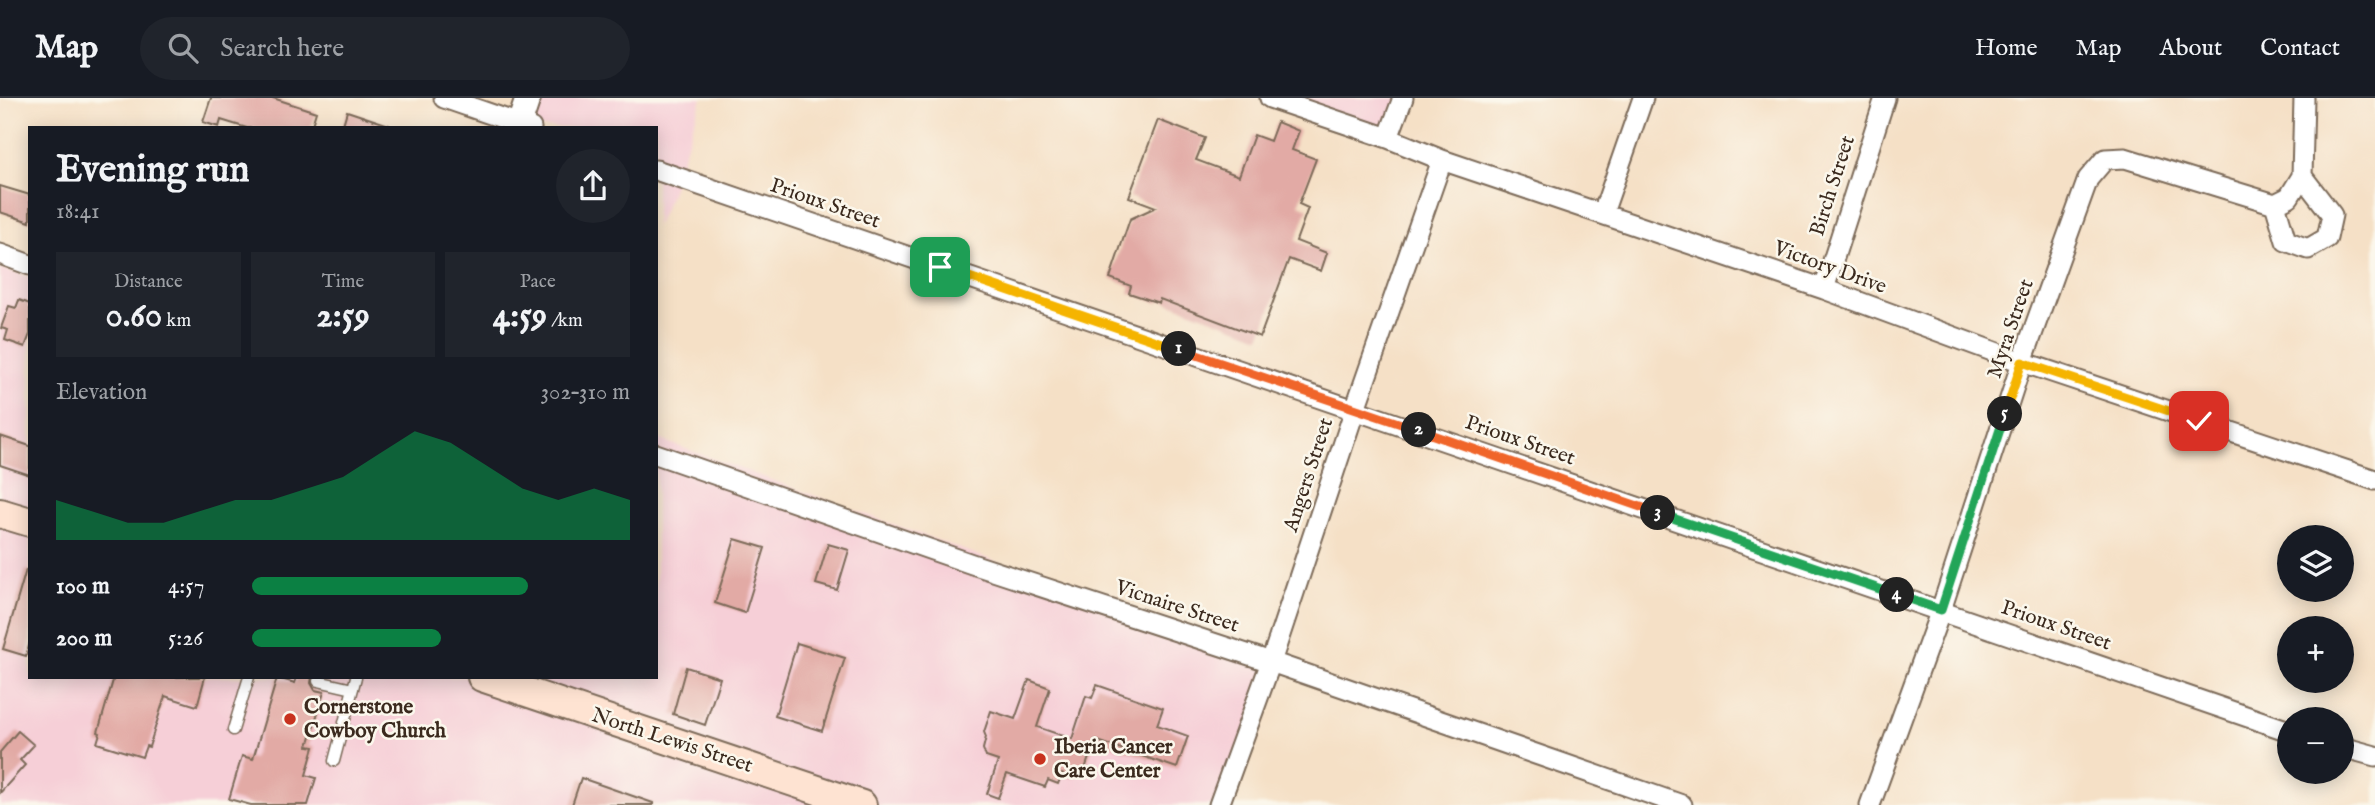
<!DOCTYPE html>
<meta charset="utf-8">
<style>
:root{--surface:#171b24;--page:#20242c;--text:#f1f3f6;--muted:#9ea1a6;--line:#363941;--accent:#0b8043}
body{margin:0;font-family:"IM FELL English",serif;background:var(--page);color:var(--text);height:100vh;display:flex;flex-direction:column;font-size:26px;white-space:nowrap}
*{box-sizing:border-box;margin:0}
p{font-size:23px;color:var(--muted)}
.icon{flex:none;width:38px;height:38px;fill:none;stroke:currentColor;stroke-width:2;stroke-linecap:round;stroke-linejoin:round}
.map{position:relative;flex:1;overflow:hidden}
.drawer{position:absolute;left:28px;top:28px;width:630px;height:553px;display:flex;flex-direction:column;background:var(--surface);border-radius:0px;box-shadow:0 4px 18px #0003}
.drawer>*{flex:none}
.fabs{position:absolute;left:2277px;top:427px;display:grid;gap:14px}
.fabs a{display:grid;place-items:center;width:77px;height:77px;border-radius:50%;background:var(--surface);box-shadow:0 4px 18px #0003;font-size:35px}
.pin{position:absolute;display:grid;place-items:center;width:60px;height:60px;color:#fff;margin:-30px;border-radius:14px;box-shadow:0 4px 10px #0006}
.km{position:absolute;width:35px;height:35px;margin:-18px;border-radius:50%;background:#222;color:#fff;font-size:19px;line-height:35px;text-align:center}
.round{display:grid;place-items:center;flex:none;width:74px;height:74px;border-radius:37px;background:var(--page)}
.head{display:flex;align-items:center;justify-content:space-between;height:119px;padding:0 28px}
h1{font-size:38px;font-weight:700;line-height:52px}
.metrics{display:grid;grid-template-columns:repeat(3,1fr);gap:10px;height:119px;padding:7px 28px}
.metrics div{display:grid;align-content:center;border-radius:0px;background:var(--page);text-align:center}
.metrics b{font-size:35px;font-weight:700}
.metrics small{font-size:19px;font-weight:400}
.metrics p{font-size:19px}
.chart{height:196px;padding:14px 28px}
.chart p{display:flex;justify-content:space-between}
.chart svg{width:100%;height:126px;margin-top:7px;fill:var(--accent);opacity:.7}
ul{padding:0 28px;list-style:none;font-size:23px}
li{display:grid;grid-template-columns:112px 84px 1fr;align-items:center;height:52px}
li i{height:18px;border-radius:9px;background:var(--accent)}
header{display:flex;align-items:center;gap:42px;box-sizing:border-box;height:98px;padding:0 35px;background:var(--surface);border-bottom:2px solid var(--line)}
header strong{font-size:33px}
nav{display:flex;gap:38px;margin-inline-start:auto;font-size:24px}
.search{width:490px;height:63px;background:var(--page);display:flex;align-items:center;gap:18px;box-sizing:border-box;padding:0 24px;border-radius:38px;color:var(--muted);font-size:26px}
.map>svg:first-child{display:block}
.built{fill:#f6cfd7}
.building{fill:#e2aaa5}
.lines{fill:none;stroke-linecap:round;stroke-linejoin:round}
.service-casing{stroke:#7c6a59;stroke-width:13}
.minor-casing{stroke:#7c6a59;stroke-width:23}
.tertiary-casing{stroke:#7c6a59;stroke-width:28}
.secondary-casing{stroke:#7c6a59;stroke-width:32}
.service{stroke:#fff;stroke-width:10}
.minor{stroke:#fff;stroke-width:19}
.tertiary{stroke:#fff;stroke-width:24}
.secondary{stroke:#fee3d2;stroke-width:28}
.split-1-casing{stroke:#fff;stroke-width:14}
.split-2-casing{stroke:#fff;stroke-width:14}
.split-3-casing{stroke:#fff;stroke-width:14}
.split-4-casing{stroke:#fff;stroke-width:14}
.split-5-casing{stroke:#fff;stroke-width:14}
.split-6-casing{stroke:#fff;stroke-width:14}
.split-1{stroke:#f5b400;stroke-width:9}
.split-2{stroke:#f0652b;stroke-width:9}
.split-3{stroke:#f0652b;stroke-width:9}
.split-4{stroke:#22a559;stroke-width:9}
.split-5{stroke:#22a559;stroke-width:9}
.split-6{stroke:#f5b400;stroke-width:9}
.poi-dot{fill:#c8321e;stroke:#fbf7ec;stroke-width:2.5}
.labels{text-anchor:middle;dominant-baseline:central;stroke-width:5;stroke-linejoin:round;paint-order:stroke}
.street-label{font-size:21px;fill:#3b2a1e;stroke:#fbf7ec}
.poi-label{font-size:21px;font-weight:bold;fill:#3b2a1e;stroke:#fbf7ec;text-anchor:start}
</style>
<header>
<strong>Map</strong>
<div class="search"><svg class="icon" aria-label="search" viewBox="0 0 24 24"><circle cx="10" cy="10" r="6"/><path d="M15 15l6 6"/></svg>Search here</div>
<nav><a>Home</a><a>Map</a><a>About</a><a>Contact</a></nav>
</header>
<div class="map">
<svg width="2375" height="707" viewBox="0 0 2375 707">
<rect width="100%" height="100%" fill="#fbf7ec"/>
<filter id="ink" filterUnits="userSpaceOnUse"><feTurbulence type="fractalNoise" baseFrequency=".0143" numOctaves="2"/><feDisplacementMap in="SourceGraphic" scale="14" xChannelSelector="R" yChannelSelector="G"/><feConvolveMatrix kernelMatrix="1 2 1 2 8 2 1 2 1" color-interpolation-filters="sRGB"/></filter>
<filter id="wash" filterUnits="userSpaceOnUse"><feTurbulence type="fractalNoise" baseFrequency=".00686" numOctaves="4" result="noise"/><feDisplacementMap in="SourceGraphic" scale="28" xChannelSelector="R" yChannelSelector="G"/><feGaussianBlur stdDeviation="1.57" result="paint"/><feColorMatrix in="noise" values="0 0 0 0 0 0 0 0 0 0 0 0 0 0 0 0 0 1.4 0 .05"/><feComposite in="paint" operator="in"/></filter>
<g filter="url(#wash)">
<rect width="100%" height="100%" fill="#f5e0c6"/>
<path class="built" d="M527,0H702L670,98L656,128V30H518Z
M1276,0H1403L1388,40Z
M0,170L30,179V579H656V340L1271,564L1221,707H0Z"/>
<g id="blocks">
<path class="building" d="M211,0H273L316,14L311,30H247L221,22L219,29L203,24Z
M347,13L389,27V30H342Z
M1158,22L1205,40L1196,62L1239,78L1254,37L1270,43L1277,24L1299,33L1292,52L1316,61L1299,106L1308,110L1296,143L1327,155L1321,173L1289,161L1260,239L1160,201L1159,205L1129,195L1131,188L1110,180L1130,121L1156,109L1129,99Z
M0,88L30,97V124L0,114Z
M19,202L30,206V236L25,249L5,242L8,232L1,230L9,208L16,210Z
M0,338L30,348V377L0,367Z
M735,441L765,450L745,515L715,505Z
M828,446L849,452L837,492L816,486Z
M26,472L30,473V544L26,558L3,551Z
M797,545L845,560L822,633L775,618Z
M686,569L720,580L705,627L673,616Z
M114,579H205L197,608L165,598L149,649L146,648L142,659L97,645L100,635L98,634Z
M297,579H312L311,585L315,592L324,594L308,648L314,649L306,677L316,680L308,707H251L229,701L242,658L253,661L277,580L295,585Z
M1029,582L1050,590L1037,629L1072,641L1086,598L1092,600L1097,587L1163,610L1157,627L1188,638L1177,670L1095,642L1085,671L1073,680L1062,676L1058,686L1048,682L1045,689L1007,676L998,700L987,696L998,663L986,659L983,651L986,639L984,634L991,613L1015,621Z
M18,633L34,647L20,662L25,667L0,695V654Z
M581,680L653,705V707H572Z"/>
</g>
</g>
<g filter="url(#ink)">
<use href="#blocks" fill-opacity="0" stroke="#7c6a59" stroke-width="2"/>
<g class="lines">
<g class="service-casing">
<path id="service" d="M318,583L353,591
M233,632L249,579
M334,663L356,579"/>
</g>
<g class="minor-casing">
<path id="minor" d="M444,0L531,30
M1270,0L1388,40L1442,62L1824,191L2022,264L2375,382
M1388,40L1403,0
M656,72L2289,633
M2275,106L2286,143L2308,151L2327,140L2332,117L2302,78
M1603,115L1643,0
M0,156L30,167
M1824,191L1885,0
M656,356L972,466L1271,564L1682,707
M2342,649L2375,658
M1219,707L1271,564L1355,311L1442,62
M1870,707L1941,512L2022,264L2088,81L2105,61L2125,60L2275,106L2289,99L2302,78L2304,0"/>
</g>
<g class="tertiary-casing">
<path id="tertiary" d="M518,30L528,0"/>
</g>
<g class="secondary-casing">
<path id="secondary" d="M0,415L30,424
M482,579L862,707"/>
</g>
<use href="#service" class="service"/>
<use href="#minor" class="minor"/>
<use href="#tertiary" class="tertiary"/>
<use href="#secondary" class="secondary"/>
</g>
</g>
<g class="lines" filter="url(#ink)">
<g class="split-1-casing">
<path id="split-1" d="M940,169L1179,251"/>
</g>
<g class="split-2-casing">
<path id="split-2" d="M1179,251L1419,332"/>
</g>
<g class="split-3-casing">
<path id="split-3" d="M1419,332L1658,415"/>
</g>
<g class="split-4-casing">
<path id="split-4" d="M1658,415L1897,497"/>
</g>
<g class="split-5-casing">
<path id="split-5" d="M1897,497L1941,512L2005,316"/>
</g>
<g class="split-6-casing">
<path id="split-6" d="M2005,316L2022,264L2199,323"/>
</g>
<use href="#split-1" class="split-1"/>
<use href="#split-2" class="split-2"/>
<use href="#split-3" class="split-3"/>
<use href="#split-4" class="split-4"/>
<use href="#split-5" class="split-5"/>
<use href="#split-6" class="split-6"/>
</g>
<g class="poi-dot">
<circle cx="290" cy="621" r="7"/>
<circle cx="1040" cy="661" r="7"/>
</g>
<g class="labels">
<g class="street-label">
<text transform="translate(1833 88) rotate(-72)">Birch Street</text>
<text transform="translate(825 106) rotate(19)">Prioux Street</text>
<text transform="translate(1830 170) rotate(20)">Victory Drive</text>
<text transform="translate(2011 231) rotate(-71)">Myra Street</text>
<text transform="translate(1520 343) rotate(19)">Prioux Street</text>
<text transform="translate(1309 377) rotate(-72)">Angers Street</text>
<text transform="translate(1177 509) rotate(18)">Vicnaire Street</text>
<text transform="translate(2056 528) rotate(19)">Prioux Street</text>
<text transform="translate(672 643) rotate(18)">North Lewis Street</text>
</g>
<g class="poi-label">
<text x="304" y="609">Cornerstone<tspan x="304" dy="24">Cowboy Church</tspan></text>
<text x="1054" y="649">Iberia Cancer<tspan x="1054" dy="24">Care Center</tspan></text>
</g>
</g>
</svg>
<div class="fabs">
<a><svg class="icon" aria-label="layers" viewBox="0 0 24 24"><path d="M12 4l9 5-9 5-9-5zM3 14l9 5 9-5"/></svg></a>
<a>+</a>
<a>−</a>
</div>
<div class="pin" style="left:940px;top:169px;background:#1e9e55"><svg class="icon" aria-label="arrive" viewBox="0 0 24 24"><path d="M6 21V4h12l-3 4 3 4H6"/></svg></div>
<div class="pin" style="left:2199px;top:323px;background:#d93025"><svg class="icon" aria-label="check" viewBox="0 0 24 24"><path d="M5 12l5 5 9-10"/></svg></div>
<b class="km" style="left:1179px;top:251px">1</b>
<b class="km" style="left:1419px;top:332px">2</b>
<b class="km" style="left:1658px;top:415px">3</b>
<b class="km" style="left:1897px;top:497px">4</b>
<b class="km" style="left:2005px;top:316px">5</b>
<section class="drawer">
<div class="head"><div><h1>Evening run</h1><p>18:41</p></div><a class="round"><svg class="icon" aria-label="share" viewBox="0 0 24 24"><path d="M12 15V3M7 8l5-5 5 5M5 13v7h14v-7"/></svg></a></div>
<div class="metrics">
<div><p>Distance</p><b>0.60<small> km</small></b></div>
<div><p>Time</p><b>2:59</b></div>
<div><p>Pace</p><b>4:59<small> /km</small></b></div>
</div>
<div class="chart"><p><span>Elevation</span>302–310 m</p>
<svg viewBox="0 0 160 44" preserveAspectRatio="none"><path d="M0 44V30L10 34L20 38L30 38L40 34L50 30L60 30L70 26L80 22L90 14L100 6L110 10L120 18L130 26L140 30L150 26L160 30V44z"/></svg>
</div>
<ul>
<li><b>100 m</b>4:57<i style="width:73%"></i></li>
<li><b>200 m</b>5:26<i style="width:50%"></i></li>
</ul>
</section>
</div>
